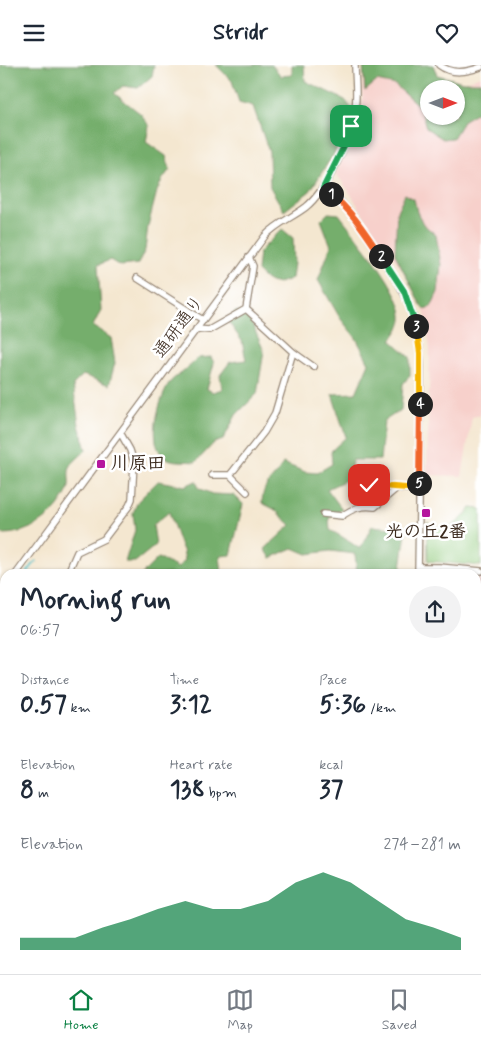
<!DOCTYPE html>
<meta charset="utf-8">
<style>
:root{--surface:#fff;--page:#f2f2f3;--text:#1f2937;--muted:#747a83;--line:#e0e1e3;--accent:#0b8043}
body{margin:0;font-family:Mynerve,"Klee One",sans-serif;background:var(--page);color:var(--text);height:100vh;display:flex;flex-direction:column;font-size:19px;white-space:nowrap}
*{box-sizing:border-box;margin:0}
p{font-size:16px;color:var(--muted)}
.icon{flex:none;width:28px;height:28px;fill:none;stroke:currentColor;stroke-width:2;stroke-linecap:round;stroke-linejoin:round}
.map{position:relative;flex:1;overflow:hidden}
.panel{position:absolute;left:0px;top:504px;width:481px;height:406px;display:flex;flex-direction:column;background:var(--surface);border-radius:15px 15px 0 0;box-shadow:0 1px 4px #0004}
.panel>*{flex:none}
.needle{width:32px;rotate:90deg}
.controls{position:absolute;left:420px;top:15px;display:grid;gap:10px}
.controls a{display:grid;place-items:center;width:45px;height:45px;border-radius:50%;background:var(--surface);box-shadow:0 1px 4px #0004;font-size:25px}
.pin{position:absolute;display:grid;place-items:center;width:42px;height:42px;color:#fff;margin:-21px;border-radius:10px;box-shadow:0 2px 8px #0006}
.km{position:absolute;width:25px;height:25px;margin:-12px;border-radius:50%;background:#222;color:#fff;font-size:14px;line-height:25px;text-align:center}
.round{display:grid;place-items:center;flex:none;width:52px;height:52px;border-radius:26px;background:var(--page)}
.overview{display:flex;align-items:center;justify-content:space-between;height:85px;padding:0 20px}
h1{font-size:28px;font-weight:700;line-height:38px}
.figures{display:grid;grid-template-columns:repeat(3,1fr);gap:8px;height:85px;padding:5px 20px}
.figures div{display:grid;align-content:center}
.figures b{font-size:25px;font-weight:700}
.figures small{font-size:14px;font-weight:400}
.figures p{font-size:14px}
.chart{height:140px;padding:10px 20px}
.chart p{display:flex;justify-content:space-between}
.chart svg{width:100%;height:90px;margin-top:5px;fill:var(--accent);opacity:.7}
header{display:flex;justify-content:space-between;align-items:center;height:65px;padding:0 20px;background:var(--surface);font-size:22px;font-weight:700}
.dock{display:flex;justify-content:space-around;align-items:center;height:70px;border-top:1px solid var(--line);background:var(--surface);font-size:14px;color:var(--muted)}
.dock a{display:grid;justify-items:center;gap:2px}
.dock .current{color:var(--accent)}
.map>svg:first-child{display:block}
.built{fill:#f7d0cb;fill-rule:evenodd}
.green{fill:#91ca7d;stroke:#667a4e}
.forest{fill:#74ae6c;stroke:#586c45;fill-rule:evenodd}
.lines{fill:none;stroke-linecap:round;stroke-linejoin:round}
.stream{stroke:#56c3cb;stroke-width:2}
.minor-casing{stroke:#988877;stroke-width:8}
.minor{stroke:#fff;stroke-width:5.5}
.split-1-casing{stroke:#fff;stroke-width:10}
.split-2-casing{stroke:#fff;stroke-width:10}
.split-3-casing{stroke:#fff;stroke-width:10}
.split-4-casing{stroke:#fff;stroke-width:10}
.split-5-casing{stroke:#fff;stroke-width:10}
.split-6-casing{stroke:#fff;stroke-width:10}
.split-1{stroke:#22a559;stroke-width:6}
.split-2{stroke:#f0652b;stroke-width:6}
.split-3{stroke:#22a559;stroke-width:6}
.split-4{stroke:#f5b400;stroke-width:6}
.split-5{stroke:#f0652b;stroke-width:6}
.split-6{stroke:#f5b400;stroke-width:6}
.poi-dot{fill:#b5179e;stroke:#fff;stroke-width:2}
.labels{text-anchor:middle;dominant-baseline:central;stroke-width:5;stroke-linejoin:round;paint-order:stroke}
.street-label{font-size:18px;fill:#3b2a1e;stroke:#fff}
.poi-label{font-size:18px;font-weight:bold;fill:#3b2a1e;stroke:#fff;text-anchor:start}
</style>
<header><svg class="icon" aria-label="menu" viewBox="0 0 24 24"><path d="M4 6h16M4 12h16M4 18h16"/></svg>Stridr<svg class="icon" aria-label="heart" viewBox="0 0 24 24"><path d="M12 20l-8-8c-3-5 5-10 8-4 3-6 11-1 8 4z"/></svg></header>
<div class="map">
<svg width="481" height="909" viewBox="0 0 481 909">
<rect width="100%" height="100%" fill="#fff"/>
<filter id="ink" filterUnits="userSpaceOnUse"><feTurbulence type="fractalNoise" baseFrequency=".02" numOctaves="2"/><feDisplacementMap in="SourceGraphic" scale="10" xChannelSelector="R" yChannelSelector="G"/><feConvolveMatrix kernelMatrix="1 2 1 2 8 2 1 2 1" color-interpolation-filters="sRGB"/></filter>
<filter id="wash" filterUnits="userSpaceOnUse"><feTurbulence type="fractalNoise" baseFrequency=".0096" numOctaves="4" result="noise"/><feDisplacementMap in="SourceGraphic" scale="20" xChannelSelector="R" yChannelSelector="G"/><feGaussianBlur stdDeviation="1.12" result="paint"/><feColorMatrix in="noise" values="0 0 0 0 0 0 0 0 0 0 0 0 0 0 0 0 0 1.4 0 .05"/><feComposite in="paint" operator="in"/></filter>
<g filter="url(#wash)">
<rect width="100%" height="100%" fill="#f4e7d0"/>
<path class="built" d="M363,0L431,7L443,14L460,18L481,11V350L472,352L462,411L427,410L430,283L425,249L417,230L402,204L367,156L350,128L336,108L354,69L362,43ZM429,24H456V51H429Z
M476,511H481V742H476Z"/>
<path class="green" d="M471,443L481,444V501L428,496L427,457C447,469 457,460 471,443Z
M481,668V739L476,738V679Z"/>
<path class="forest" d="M0,0H154L152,11L138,23L123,21L114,28L141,49L149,61L146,77L166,91L170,104L162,115L157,126L148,161L145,185L138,199L120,201L110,195L98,200L101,245L93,261L111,273L115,298L109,320L83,310L73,320L79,360L86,385C82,390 73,396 70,402C67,409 71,419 68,425C56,452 29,470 0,469Z
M216,0H272L281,11L292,10V0H304L305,16L345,35L352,44L335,87L310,126L284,146L270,122L269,87L253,41L239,37L232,16Z
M363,0H433L437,10L463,17H481V45L464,55L453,73L443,74L426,63L421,43L395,20L377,16L365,26ZM429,24H456V51H429Z
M405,129L414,134L417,147L423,159L436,170L441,200L438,227L431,242L423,244L395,189L397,146Z
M328,148L339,149C356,172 405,228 402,255C401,262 395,270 391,275L410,292V310L403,319L401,345L384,356L380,395H353L346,415L327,424L342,444L329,453L330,465L344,473L360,484L372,461L393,463L406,468L400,509H357L355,489L330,486L307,489L293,483L271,493L265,484L291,460L274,444L262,438C263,415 274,417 283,398L305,407L317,408L332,399L331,386L346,372L332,329L356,328L369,298L356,273L340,253L318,215L331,181L321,155Z
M282,164L293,173L294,198L292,213C275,221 270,220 257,206L259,187Z
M236,246L245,250L252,259L264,286L257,329L236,350L223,375L214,378L196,397C188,396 176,397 168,394C144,384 159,330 172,315C175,312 181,309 184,306C189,302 194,297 198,293L211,292L214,298L207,324L213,327L222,324L220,310L230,297L246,295L242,276L227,255Z
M158,416L185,421L196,416L199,423L212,429L234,430L243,439L231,490L220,491L222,509H142L158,493L178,503L185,495L183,485L180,479L169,447L153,460L156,480L135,497H125L135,465L133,448L138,436Z
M476,744H481V907L480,909H395V905H476Z"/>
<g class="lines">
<path class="stream" d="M26,509L36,496
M0,541L5,535
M0,722L5,716"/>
</g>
</g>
<g filter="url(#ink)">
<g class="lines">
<g class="minor-casing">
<path id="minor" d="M439,0C452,10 467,7 481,2
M323,123C329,127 336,132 341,137C354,150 364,166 374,181C403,222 419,248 421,301L418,509
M137,213L203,255
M246,244L293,287L314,302
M196,264L209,265L246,244L253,201L249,192
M212,410H230L247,427
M230,410L264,367L275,348L293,287
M369,420L419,425
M323,449L342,451C353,443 362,440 375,442L397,423
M418,502H439L481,506
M16,509L265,171C277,158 293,152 306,142C327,125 349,76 354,50C358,34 355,16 355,0
M65,509L70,503L77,487L104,474L129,441L132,434L134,398L130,385L121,369
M0,531L5,524
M0,662L5,657
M0,683H5
M0,771L5,784
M264,909V905"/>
</g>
<use href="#minor" class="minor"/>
</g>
</g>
<g class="lines" filter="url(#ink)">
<g class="split-1-casing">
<path id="split-1" d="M331,129L323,123L345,79L351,61"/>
</g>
<g class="split-2-casing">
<path id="split-2" d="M331,129C352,146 366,169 381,191"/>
</g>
<g class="split-3-casing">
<path id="split-3" d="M381,191L404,226L416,261"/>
</g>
<g class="split-4-casing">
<path id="split-4" d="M416,261L420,288V339"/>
</g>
<g class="split-5-casing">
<path id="split-5" d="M419,418L420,339"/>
</g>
<g class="split-6-casing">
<path id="split-6" d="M369,420L419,424V418"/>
</g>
<use href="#split-1" class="split-1"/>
<use href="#split-2" class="split-2"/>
<use href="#split-3" class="split-3"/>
<use href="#split-4" class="split-4"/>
<use href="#split-5" class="split-5"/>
<use href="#split-6" class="split-6"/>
</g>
<g class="poi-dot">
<rect x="96" y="394" width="10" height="10" rx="2.5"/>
<rect x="421" y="443" width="10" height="10" rx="2.5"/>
</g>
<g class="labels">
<g class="street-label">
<text transform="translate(179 262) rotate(-54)">通研通り</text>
</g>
<g class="poi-label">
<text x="111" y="399">川原田</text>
<text x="426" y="467" text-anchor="middle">光の丘2番</text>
</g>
</g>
</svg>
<div class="controls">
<a><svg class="needle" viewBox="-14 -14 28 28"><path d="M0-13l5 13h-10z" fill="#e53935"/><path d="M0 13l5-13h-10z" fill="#747a83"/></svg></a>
</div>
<div class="pin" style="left:351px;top:61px;background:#1e9e55"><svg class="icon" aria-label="arrive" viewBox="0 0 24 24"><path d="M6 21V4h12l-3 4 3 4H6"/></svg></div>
<div class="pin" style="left:369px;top:420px;background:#d93025"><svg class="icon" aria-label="check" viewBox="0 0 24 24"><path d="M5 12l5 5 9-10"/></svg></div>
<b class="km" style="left:331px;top:129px">1</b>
<b class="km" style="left:381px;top:191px">2</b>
<b class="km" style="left:416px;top:261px">3</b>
<b class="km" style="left:420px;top:339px">4</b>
<b class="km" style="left:419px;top:418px">5</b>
<section class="panel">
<div class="overview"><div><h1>Morning run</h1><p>06:57</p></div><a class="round"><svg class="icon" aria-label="share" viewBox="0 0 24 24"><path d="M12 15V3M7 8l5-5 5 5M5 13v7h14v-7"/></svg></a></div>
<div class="figures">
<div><p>Distance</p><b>0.57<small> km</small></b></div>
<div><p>Time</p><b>3:12</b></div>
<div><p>Pace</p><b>5:36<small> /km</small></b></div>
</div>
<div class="figures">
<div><p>Elevation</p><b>8<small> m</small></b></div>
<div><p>Heart rate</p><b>138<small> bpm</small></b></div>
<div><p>kcal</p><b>37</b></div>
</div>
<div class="chart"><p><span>Elevation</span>274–281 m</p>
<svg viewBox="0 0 160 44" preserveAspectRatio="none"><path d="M0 44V38L10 38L20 38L30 33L40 29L50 24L60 20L70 24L80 24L90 20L100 11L110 6L120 11L130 20L140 29L150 33L160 38V44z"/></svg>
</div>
</section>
</div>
<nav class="dock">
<a class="current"><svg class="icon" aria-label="home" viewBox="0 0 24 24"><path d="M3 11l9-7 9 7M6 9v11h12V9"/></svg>Home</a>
<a><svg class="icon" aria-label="map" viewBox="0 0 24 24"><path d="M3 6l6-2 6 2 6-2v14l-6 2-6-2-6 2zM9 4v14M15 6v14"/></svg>Map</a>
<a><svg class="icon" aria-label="saved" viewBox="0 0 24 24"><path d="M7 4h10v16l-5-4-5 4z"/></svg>Saved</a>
</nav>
